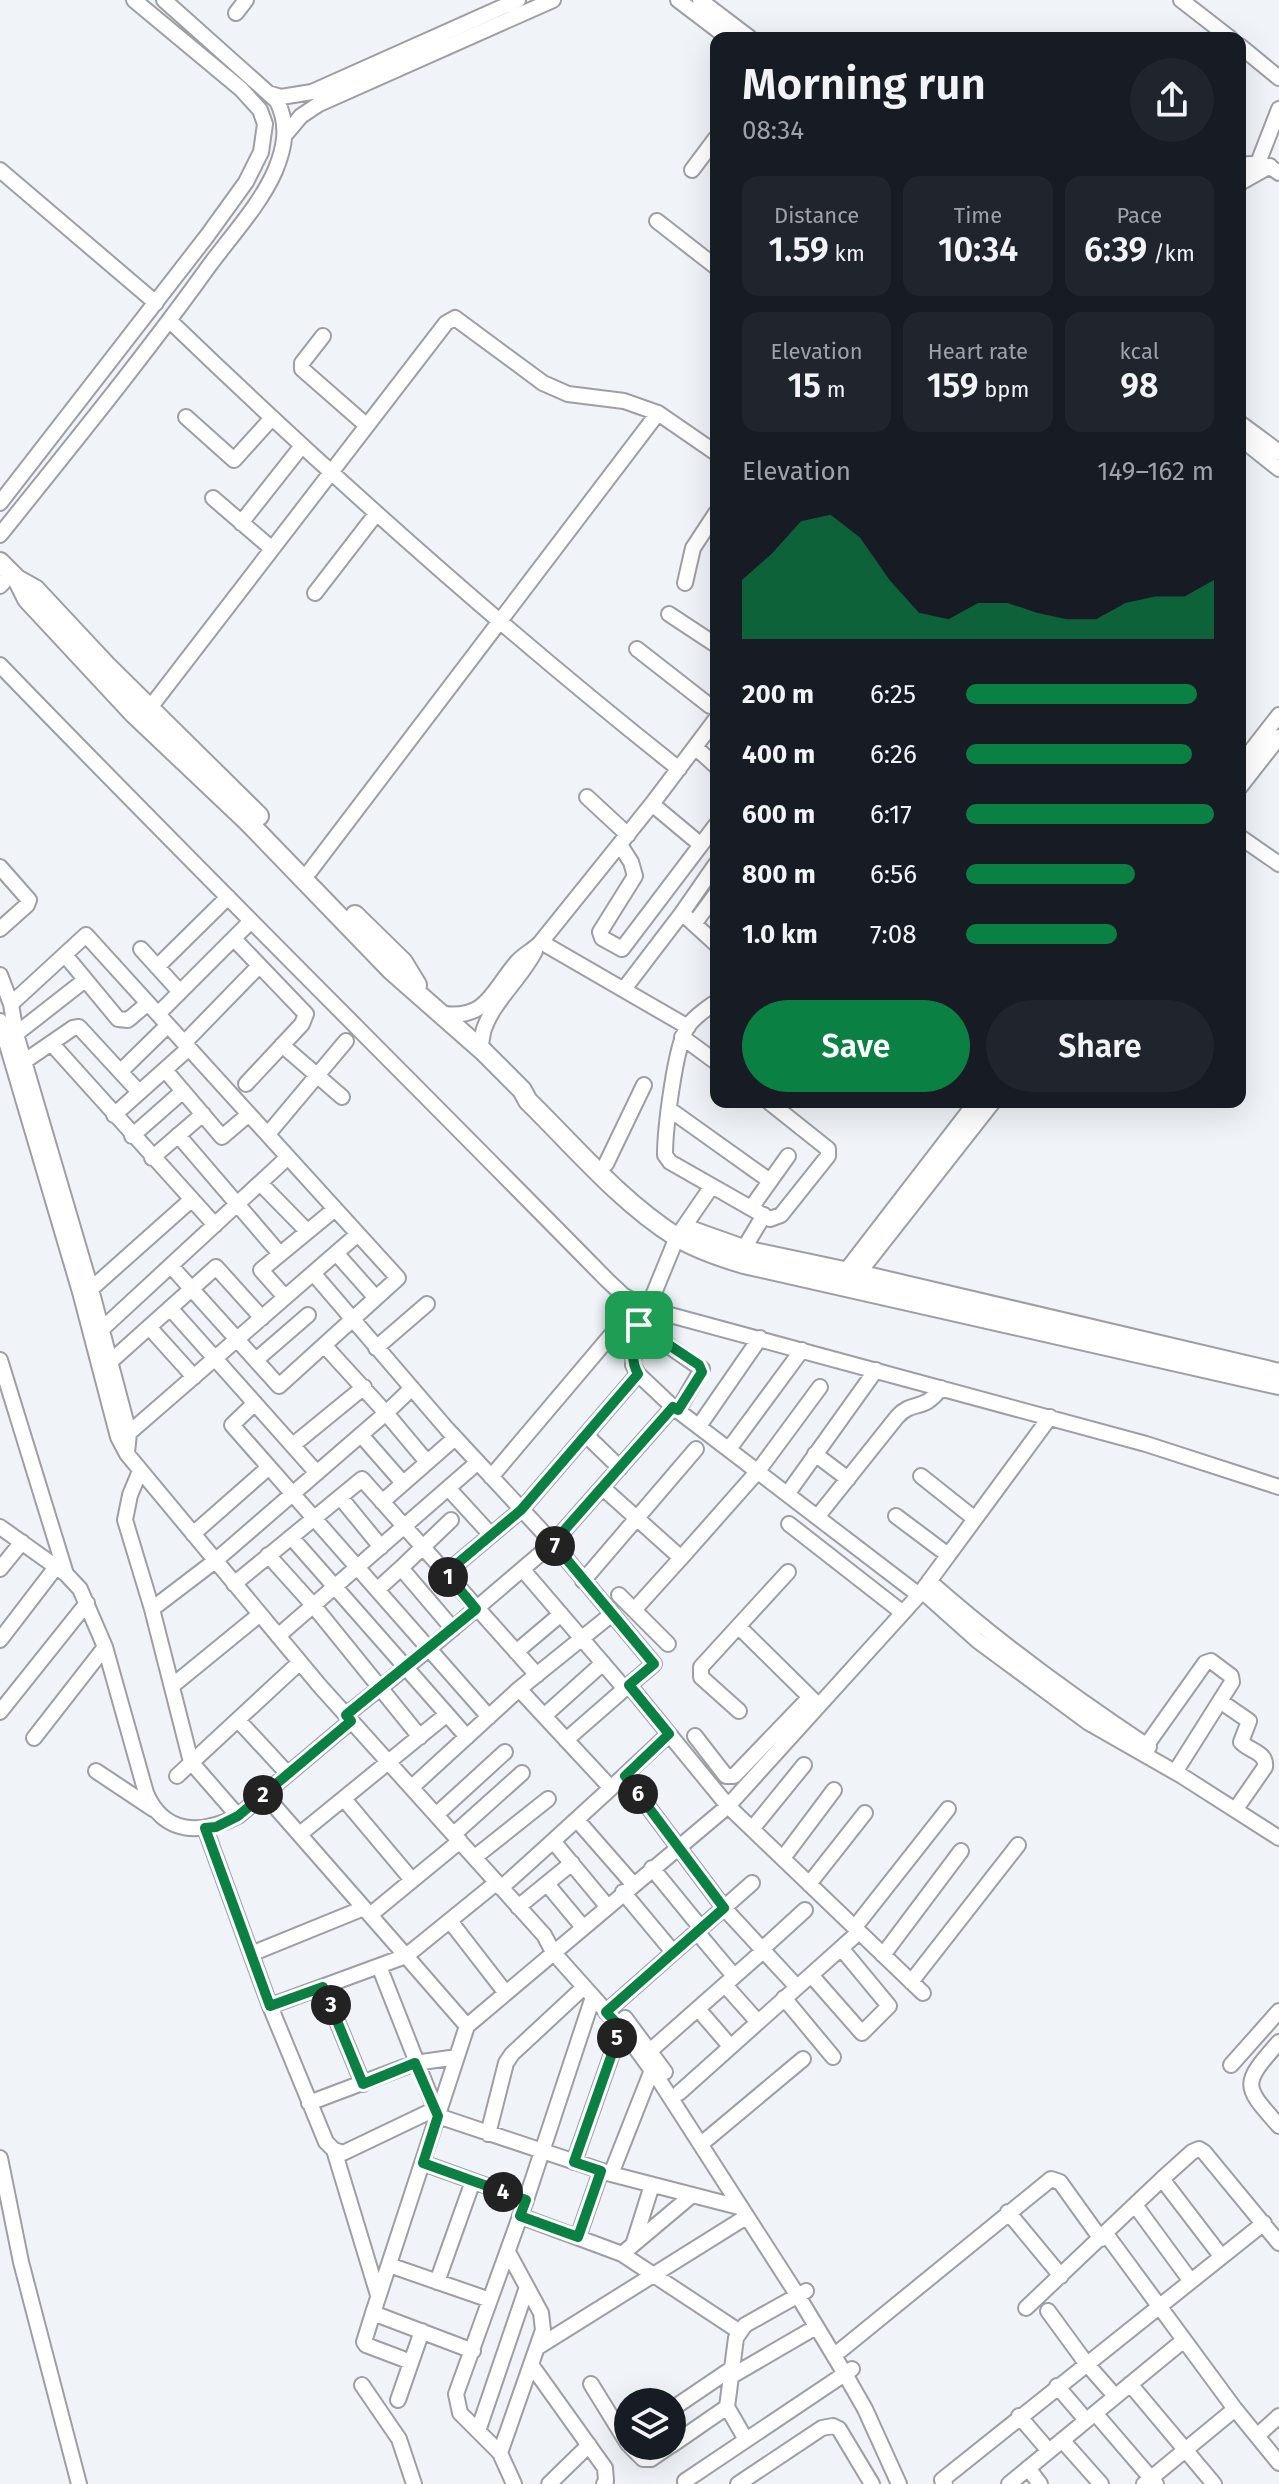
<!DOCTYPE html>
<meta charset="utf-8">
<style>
:root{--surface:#171b24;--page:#20242c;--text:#f1f3f6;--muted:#9ea1a6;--accent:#0b8043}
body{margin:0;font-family:"Fira Sans",sans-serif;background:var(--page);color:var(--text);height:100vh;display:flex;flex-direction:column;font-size:30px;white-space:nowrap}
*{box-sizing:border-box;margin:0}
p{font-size:26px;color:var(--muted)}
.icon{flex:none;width:44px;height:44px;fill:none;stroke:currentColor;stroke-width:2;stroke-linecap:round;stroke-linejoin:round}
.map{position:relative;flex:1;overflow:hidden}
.sheet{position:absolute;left:710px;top:32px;width:536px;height:1076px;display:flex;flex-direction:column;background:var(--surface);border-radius:16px;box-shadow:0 8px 32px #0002}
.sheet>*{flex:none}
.controls{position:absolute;left:614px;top:2388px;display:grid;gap:16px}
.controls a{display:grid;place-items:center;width:72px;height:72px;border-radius:50%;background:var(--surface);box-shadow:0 8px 32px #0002;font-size:40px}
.pin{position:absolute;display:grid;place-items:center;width:68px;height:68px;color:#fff;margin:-34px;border-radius:16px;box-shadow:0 4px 12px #0006}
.km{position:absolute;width:40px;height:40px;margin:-20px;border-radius:50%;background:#222;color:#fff;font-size:22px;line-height:40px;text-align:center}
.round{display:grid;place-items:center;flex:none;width:84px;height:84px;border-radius:42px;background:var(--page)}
.overview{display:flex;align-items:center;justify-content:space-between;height:136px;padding:0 32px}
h1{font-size:44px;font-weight:600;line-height:60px}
.metrics{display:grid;grid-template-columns:repeat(3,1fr);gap:12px;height:136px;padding:8px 32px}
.metrics div{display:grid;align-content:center;border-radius:16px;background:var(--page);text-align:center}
.metrics b{font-size:34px;font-weight:600}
.metrics small{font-size:22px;font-weight:400}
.metrics p{font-size:22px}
.chart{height:224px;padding:16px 32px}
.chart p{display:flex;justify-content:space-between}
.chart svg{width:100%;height:144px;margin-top:8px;fill:var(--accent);opacity:.7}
.primary-button{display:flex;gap:16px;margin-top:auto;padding:16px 32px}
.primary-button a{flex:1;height:92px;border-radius:48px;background:var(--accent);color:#fff;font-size:32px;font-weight:600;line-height:92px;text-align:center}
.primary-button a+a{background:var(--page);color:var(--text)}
ul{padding:0 32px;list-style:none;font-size:26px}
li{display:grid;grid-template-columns:128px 96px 1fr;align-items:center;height:60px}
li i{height:20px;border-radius:10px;background:var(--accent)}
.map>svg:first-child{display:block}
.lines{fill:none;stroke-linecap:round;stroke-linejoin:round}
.street-casing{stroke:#9c9fa4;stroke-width:18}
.secondary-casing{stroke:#9c9fa4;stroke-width:22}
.street{stroke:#fff;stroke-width:14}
.secondary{stroke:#fff;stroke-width:18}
.route-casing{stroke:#fff;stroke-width:16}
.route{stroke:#0b8043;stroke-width:10}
</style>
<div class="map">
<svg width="1279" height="2484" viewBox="0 0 1279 2484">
<rect width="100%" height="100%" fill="#f0f4f9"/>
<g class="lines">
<g class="street-casing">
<path id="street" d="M678,0L728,38
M700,0L750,38
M1181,0L1230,38
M236,13L246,0
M1240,46L1279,78
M268,93L281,97L312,92L518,0
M285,135L301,116L319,104L553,0
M1258,163L1279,109
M1240,166C1255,162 1266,163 1279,173
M0,170L156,303
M692,170L716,138
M1240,183L1270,166
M657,221L716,267
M170,321C333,478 501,628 679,769
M323,336L302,363V369L366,425
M186,417L234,460L271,419
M1240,423L1279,452
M1240,438L1279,469
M213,498L271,548
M0,503L207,236L246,182L261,152L265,124L260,110L241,89L134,0
M241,523L301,447
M0,535C71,446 143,358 209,266C231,236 260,205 275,171C285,147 289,125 277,101L164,0
M685,583L693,548L716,513
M0,586L11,574
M315,593L376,514
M669,614L716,645
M637,649L710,706
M0,665C200,872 405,1074 607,1280L623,1295L648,1309L1146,1444L1279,1487
M149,709L446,323L455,318L543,383L568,394L624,401L658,413L716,453
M695,747L716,766
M1240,765L1279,715
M1240,787L1279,737
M587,797L628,835
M652,804L701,845
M1240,837L1279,864
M620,845L631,862L635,876L600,932L602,938L622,949L716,825
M0,867L29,900L27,905L0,929
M310,871L658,413
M682,913L716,944
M694,924L716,894
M234,939L306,1014L302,1024L246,1084
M541,942L688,1027
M141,949L180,992
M65,955L118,1019L128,1020L148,1003
M157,967L228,897
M0,975L11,1004L16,1034L91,1289L129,1433L127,1453
M624,989L682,913L716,864
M716,1002C706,1009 695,1016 688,1026C675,1045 665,1130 665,1155L670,1162L770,1219L781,1215L828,1156V1149L769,1102
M11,1004L86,935L398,1278L279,1386L171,1266
M158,1014L251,921
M444,1014C487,1019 492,991 517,962C524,954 534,950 541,942L652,804L716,719
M0,1021L80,1292L118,1437L127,1454L319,1685L544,1935L553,1952L621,2028L661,2083L798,2296L845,2374L865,2409L899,2484
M16,1034L85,980
M682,1037L716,1062
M51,1043L215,1225
M184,1043L259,966
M282,1045L342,1097
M480,1048C482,1042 482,1035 484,1029C493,1002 522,977 535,951
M25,1061L73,1028L79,1027L139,1092
M165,1070L222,1137L249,1114
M121,1071L168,1025
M669,1109L770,1181
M114,1115L189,1048
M268,1134L346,1041
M178,1135L280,1254
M132,1136L183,1091
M152,1158L203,1114
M606,1164L644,1085
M260,1183L307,1231
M751,1208L788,1156
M743,1250L764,1215
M336,1253L376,1298
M845,1272L976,1102
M313,1273L447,1429L553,1543L654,1664L629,1685L669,1734
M858,1274L993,1102
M91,1289L191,1200
M285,1297L261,1270L335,1209
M170,1308L317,1473
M639,1325L702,1369L678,1410
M101,1330L288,1157
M324,1345L386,1413L412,1388
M376,1348L427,1304
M0,1360L66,1574
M256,1360L308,1315
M110,1362L149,1327
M194,1377L149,1327L216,1267L262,1318
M255,1403L232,1425L489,1717
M673,1407L638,1374L633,1365L634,1342L677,1237L712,1186
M699,1426L760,1338
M129,1433L358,1234
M361,1435L403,1483
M586,1435L620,1468
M293,1445L364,1387
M729,1449L802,1350
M815,1454L848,1479
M140,1471L130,1495L125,1520L152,1609L191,1762L238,1816
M921,1476L975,1519
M491,1477L612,1334
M448,1488L491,1535
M603,1488L681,1558L634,1610
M788,1493L876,1370
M340,1497L381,1547
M382,1502L455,1438
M818,1516L897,1417C913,1399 923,1413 941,1388
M896,1516L948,1555
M789,1524L903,1613
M0,1527L66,1574L80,1589L105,1647L146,1793C164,1835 201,1835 238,1816L351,1721
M193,1534L269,1467
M291,1537L467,1737
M268,1555L313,1605L420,1737
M681,1558L758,1471L820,1387
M401,1568L451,1520
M0,1569L22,1542
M523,1570L625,1689
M446,1573L521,1510L638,1374
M583,1581L696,1449
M929,1581C1000,1644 1070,1695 1149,1747
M234,1584L362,1479L537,1675
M378,1589L401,1568L453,1629
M922,1591L978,1641L1089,1723L1182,1776L1279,1838
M619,1595L668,1644
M152,1609L215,1561L386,1413L427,1462
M739,1627L815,1702
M278,1636L478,1462
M0,1640L56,1567
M516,1652L561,1614
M172,1686L259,1615
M519,1689L612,1614
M1220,1701L1249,1721L1241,1742C1249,1751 1267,1752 1265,1767L1240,1803
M739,1711L701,1677V1667L788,1572
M0,1712L87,1603
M346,1715L430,1648L553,1543L673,1407L919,1595
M544,1716L603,1663
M238,1720L288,1774
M695,1736L726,1776H734L810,1697
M34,1738L105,1647
M566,1740L629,1685
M1146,1746L1205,1663L1211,1661L1231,1676L1232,1682L1179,1766
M96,1771L153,1809
M177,1776L300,1662
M625,1776L724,1908L797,1987
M412,1787L519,1689L611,1788L669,1734L728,1806L923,1993
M264,1794L406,1956L270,2006
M344,1799L412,1880
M437,1814L505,1752
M577,1820L633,1884
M205,1828L270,2006L326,2142L334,2150L343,2153L435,2109
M752,1829L804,1765
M300,1834L446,1715
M454,1834L522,1773
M553,1841L611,1788
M475,1857L548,1799
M783,1858L834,1790
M652,1868L701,1928
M547,1884L582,1926
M809,1884L865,1813
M501,1888L553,1841L607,1906
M623,1892L673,1952
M518,1907L572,1863
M370,1915L460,1841
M450,1921L505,1992
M855,1927L948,1809
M697,1932L734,1976
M761,1950L805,1910
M251,1954L364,1908
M883,1955L961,1851
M379,1966L438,2116L611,2174L739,2207
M811,1975L862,2033L889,2006L841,1948
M911,1982L1018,1845
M725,1985L758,2022
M323,1987L363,2084
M784,1998L833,2057
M698,2009L730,2046
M606,2012L752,1883
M625,2018L665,2072
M467,2026L406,1956L496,1883
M1279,2042C1241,2085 1243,2085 1279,2126
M651,2050L763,1951
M1231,2065L1279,2011
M679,2093L859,1932
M309,2103L415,2063L457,2057
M488,2134L506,2063L512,2054L584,1987
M706,2140L803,2059
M334,2150L378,2295
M0,2158L21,2262L79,2484
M574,2162L621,2028
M423,2163L526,2200
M611,2174L652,2070
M1162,2179L1221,2256
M1135,2205L1190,2280
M1008,2212L1061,2276
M520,2216L622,2254L740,2332
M1106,2234L1235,2409L1279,2463
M578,2237L601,2171
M634,2242L652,2185
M622,2254L691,2196
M389,2265L490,2300
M437,2282L473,2181
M1026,2308L1162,2179L1192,2152L1199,2149L1204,2152L1279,2243
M1048,2311L1086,2363L1115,2396
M373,2313L364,2342L366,2345L411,2362
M538,2347L746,2217
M841,2350L1051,2179L1060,2182L1101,2239
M473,2351L373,2313L467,2026L728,1806L919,1595L1050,1417
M532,2366L605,2468L606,2481L604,2484
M730,2377L816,2327
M591,2384L628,2444
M1130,2384L1214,2484
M362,2385L399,2439L414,2484
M1057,2386L1086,2420
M398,2400L422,2331
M672,2409L731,2369
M1095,2413L1156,2484
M1019,2416L1049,2451
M478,2431L527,2287
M1258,2435L1279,2416
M745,2438L727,2407L736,2338L745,2325L806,2291
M1062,2440L1101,2484
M672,2445L727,2407
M630,2446L643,2459H651L670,2446
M500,2453L543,2330L541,2313L508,2252
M1028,2468L1040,2484
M685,2481L852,2369
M514,2484L500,2453L460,2413L456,2394L526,2200L593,1997
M549,2484L589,2445
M738,2484L822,2428L833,2426L839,2429L872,2484
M945,2484L942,2480L1264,2223
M1009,2484L1184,2340
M1144,2484L1235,2409"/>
</g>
<g class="secondary-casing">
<path id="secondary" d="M0,562L17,579L35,589L106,665L259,816
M17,579L27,599L134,714L248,822L392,971L483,1051L522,1090L528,1101C575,1147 620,1201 675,1236C696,1249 720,1257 744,1264L1279,1385
M355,915L403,962L417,985
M687,1229L749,1251L858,1274L1279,1373"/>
</g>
<use href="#street" class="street"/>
<use href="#secondary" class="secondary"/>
</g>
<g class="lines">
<g class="route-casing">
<path id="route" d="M639,1325L699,1365L702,1372L678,1410L673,1407L553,1543L654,1664L629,1685L669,1734L625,1776L724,1908L606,2012L621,2028L574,2162L601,2171L578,2237L520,2216L526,2200L423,2163L438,2116L415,2063L363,2084L323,1987L270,2006L205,1828L216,1827L238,1816L351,1721L346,1715L476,1609L446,1573L521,1510L638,1374C629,1358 634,1342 639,1325Z"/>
</g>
<use href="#route" class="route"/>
</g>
</svg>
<div class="controls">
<a><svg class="icon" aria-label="layers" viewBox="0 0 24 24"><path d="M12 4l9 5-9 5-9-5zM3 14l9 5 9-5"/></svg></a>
</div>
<div class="pin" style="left:639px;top:1325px;background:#1e9e55"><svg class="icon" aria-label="arrive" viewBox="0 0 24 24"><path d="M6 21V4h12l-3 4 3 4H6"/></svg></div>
<b class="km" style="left:448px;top:1577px">1</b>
<b class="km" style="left:263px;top:1795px">2</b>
<b class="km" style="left:331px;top:2005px">3</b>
<b class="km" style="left:503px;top:2192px">4</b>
<b class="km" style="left:617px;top:2038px">5</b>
<b class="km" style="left:638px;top:1794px">6</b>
<b class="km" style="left:555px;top:1546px">7</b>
<section class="sheet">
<div class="overview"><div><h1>Morning run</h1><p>08:34</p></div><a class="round"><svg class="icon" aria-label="share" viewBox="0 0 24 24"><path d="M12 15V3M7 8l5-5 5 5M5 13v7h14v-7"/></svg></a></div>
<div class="metrics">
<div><p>Distance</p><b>1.59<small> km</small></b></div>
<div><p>Time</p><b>10:34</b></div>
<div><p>Pace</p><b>6:39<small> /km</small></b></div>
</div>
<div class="metrics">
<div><p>Elevation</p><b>15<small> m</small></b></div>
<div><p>Heart rate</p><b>159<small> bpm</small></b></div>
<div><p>kcal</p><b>98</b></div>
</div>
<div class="chart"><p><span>Elevation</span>149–162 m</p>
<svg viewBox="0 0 160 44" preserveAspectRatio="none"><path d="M0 44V26L10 18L20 8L30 6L40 13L50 26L60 36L70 38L80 33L90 33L100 36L110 38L120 38L130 33L140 31L150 31L160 26V44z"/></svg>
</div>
<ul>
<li><b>200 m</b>6:25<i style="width:93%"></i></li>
<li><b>400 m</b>6:26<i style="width:91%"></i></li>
<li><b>600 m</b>6:17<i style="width:100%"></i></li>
<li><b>800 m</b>6:56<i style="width:68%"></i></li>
<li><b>1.0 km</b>7:08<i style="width:61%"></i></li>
</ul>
<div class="primary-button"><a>Save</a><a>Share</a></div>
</section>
</div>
